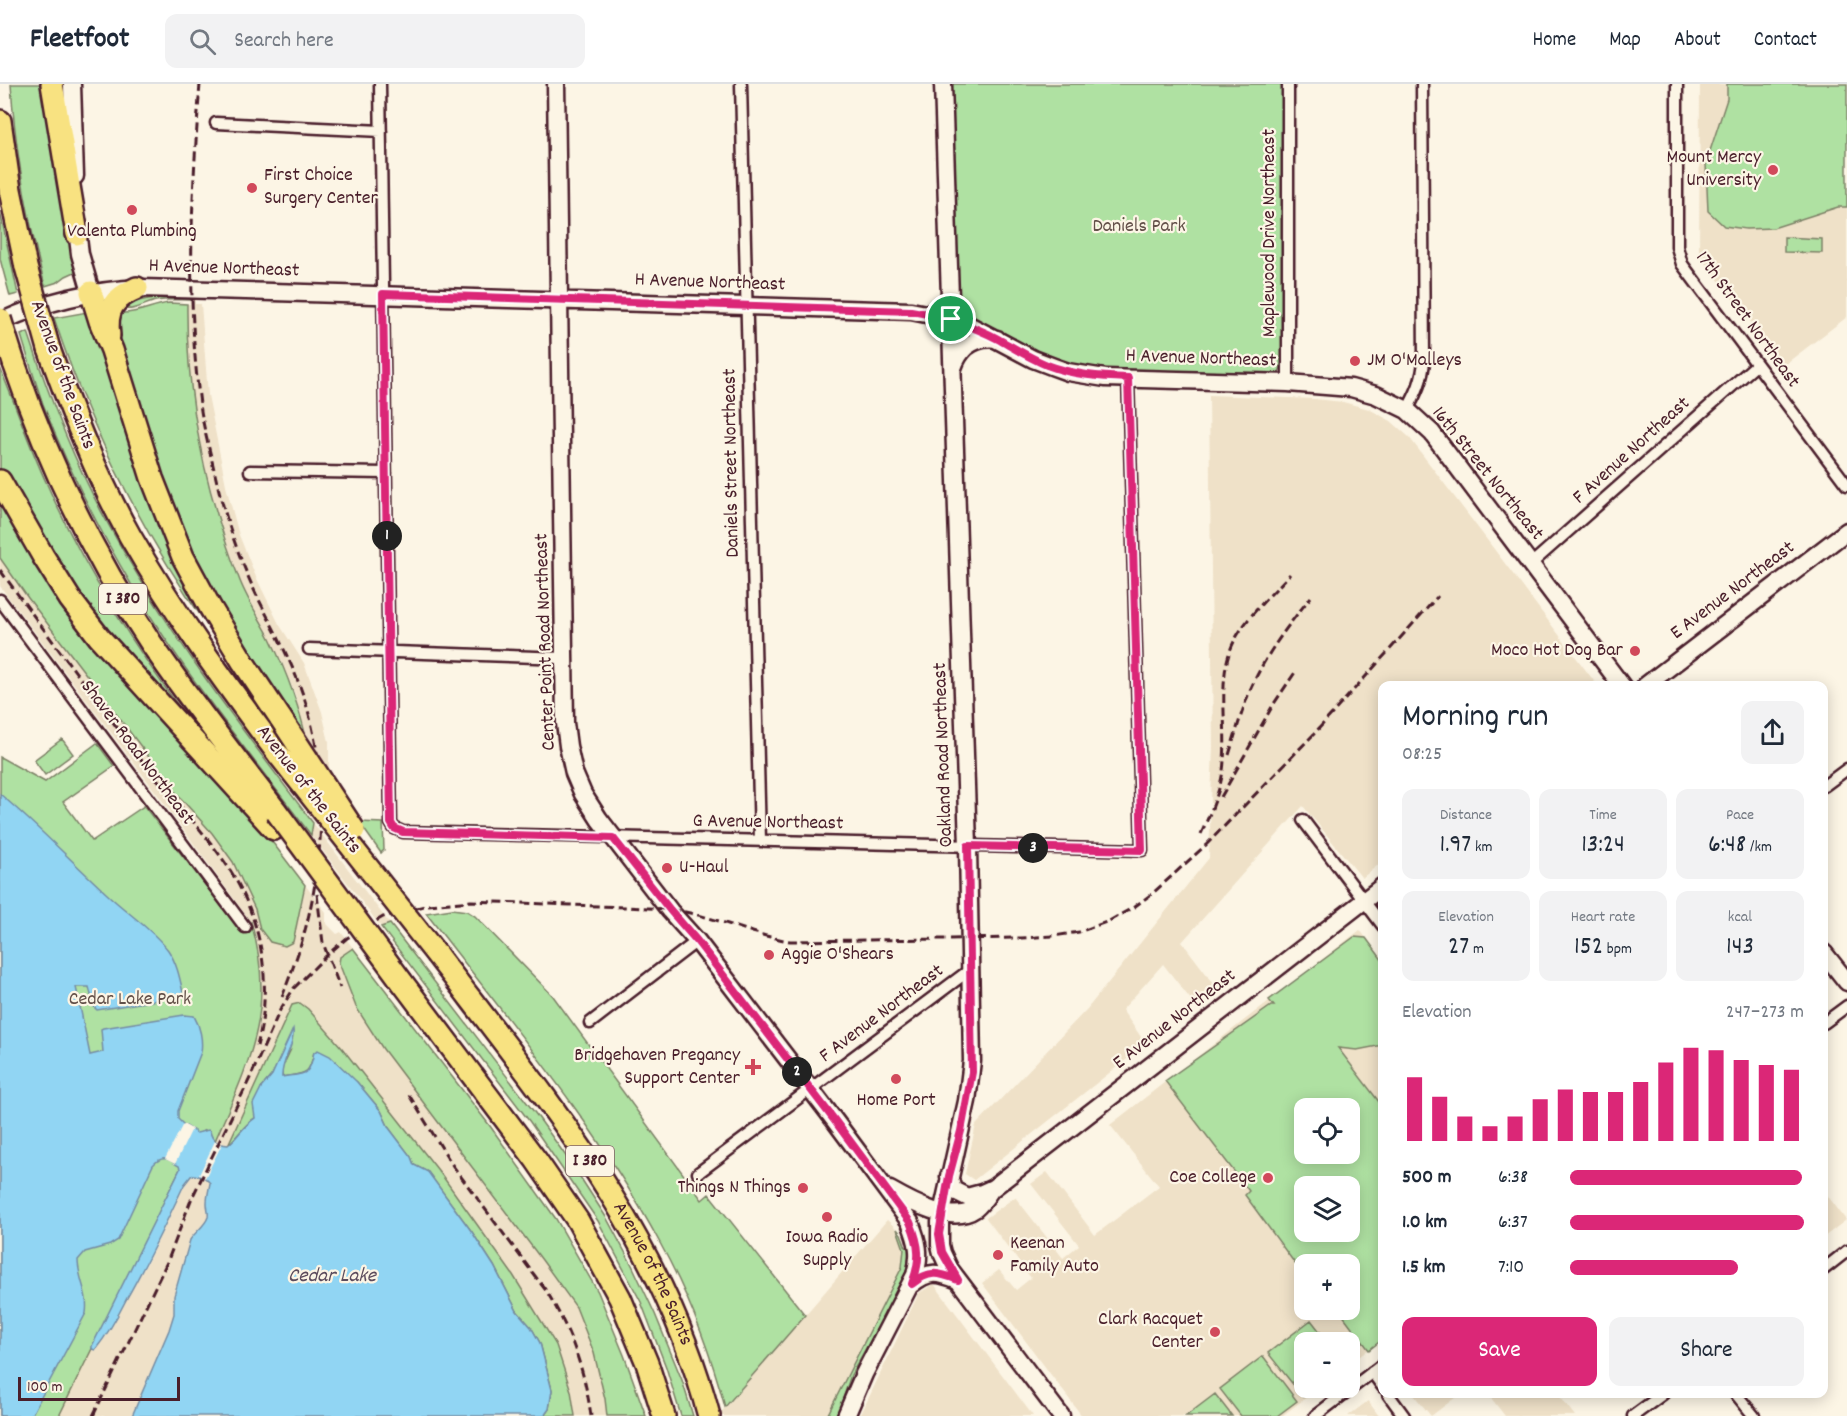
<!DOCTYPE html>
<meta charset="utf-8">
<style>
:root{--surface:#fff;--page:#f2f2f3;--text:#1f2937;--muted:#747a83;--line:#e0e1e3;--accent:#db2777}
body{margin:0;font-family:Dekko,sans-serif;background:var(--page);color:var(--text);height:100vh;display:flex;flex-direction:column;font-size:22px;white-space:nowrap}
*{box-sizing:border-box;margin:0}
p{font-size:20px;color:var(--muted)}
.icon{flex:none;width:33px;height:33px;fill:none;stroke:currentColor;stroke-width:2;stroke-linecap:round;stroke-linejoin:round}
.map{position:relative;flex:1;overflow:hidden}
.sheet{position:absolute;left:1378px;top:597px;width:450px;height:717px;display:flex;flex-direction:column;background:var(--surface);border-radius:12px;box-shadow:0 3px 15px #0003}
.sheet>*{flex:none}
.fabs{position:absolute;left:1294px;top:1014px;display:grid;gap:12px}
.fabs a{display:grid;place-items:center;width:66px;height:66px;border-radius:12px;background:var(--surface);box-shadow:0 3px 15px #0003;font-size:30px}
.scale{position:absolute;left:18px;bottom:15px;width:162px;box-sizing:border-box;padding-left:6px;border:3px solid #4a1f2b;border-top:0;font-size:16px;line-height:21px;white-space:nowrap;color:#4a1f2b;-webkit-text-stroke:4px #fcf5e5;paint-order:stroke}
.pin{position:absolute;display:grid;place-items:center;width:51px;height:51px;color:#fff;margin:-26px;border:3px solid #fff;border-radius:50%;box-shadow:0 2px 6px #0007}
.km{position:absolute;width:30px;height:30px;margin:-15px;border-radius:50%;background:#222;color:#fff;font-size:16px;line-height:30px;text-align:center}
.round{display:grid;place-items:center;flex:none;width:63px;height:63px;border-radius:12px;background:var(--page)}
.headline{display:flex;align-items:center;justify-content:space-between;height:102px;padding:0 24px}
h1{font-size:33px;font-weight:600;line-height:45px}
.metrics{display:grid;grid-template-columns:repeat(3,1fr);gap:9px;height:102px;padding:6px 24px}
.metrics div{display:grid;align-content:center;border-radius:12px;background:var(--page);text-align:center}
.metrics b{font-size:26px;font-weight:600}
.metrics small{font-size:16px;font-weight:400}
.metrics p{font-size:16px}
.chart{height:168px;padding:12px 24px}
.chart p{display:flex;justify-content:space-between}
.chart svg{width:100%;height:108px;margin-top:6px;stroke:var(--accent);stroke-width:6}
.action{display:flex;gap:12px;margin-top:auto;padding:12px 24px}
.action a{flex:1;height:69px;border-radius:12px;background:var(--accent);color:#fff;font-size:24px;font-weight:600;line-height:69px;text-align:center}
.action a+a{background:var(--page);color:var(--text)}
ul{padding:0 24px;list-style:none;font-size:20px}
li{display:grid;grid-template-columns:96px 72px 1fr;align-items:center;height:45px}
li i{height:15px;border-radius:8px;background:var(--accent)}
header{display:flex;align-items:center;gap:36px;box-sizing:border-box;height:84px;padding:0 30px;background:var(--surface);border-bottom:2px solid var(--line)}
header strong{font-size:28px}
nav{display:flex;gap:33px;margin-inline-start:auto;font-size:21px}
.search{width:420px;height:54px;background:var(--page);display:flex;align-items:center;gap:15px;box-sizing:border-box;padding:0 21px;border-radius:12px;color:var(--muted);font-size:22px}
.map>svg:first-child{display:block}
.built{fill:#efe1c8;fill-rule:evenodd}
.green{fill:#afe1a2;stroke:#7c8066;stroke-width:1.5;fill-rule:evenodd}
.water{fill:#91d5f3;stroke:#758ca3;stroke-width:1.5}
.pier{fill:#fcf5e5}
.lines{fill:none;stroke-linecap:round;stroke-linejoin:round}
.street-casing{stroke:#4a1f2b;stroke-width:15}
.secondary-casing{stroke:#4a1f2b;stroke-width:21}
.highway-casing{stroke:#4a1f2b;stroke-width:26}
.street{stroke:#fcf5e5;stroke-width:10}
.secondary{stroke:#fcf5e5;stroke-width:16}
.highway{stroke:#f8e281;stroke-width:21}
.rail{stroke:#4a1f2b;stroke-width:3;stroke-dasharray:9 4.5;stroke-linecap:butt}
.highway-bridge-casing{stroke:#4a1f2b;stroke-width:26;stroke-linecap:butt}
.highway-bridge{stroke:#f8e281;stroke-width:21}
.route-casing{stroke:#fff;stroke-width:12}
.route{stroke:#db2777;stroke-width:8}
.poi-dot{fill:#d1495b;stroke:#fcf5e5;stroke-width:2}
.labels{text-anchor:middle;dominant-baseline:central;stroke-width:4.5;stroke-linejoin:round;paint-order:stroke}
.shield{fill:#fcf5e5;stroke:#7f5f63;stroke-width:1.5}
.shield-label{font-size:18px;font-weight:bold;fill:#4a1f2b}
.poi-label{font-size:20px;fill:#4a1f2b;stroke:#fcf5e5;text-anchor:end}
.park-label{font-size:20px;fill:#635049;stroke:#fcf5e5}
.street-label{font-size:20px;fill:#4a1f2b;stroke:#fcf5e5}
.water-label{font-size:21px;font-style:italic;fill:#5c4c5d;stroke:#fcf5e5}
</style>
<header>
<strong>Fleetfoot</strong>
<div class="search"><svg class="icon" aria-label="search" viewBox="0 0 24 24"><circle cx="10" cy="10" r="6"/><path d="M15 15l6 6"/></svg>Search here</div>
<nav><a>Home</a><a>Map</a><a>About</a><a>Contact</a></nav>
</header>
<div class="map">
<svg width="1847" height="1332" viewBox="0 0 1847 1332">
<rect width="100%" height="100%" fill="#fcf5e5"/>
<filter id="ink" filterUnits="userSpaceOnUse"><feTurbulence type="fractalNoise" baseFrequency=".0167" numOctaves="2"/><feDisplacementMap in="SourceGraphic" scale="12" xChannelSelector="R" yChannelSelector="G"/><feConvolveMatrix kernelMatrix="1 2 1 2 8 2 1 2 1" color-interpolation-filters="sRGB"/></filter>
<g filter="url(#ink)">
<path class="built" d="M1700,0H1847V233L1784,281L1699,171Z
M189,213H195V220H201L208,311L227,406L239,451L256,493L279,540L304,579L322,628L329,658V694L308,662L295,610L281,576L241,499L219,437L196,346L190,307L187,261V220H190Z
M1209,311L1315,315L1343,318L1369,325L1391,337L1409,353L1597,601L1383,602V777L1362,794L1303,722L1182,858L1217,904L1195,921L1163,880L1122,926L1146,960L974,1096L965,1090L976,1041L1087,925L1209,774L1213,662Z
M0,474L28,514L177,710L212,749L233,778L255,825L260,845L300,829L305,801L326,828V839L337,850L341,848L353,864L340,873L339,879L356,923L383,965L542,1176L576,1223L594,1269L605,1315L607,1332H575L571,1307L441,1090L342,964L308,925L292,921L228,1061L222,1060L215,1057L247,984L258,941L262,893L257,857L251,838L164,719L0,502Z
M313,739L390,840L381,843L311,751Z
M1360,846L1383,876V1254L1350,1280V1258H1305V1304H1319L1282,1332H1082L982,1199L999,1186L1016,1206L1031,1194L986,1134L1015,1113L1063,1174L1079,1161L1031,1100L1047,1088L1095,1151L1159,1102L1110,1041ZM1305,1024H1350V1070H1305ZM1305,1102H1350V1148H1305ZM1305,1180H1350V1226H1305Z
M198,1090L205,1094L210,1099L207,1119L208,1135L202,1143L195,1148L173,1219L174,1230L169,1247L132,1332H59L92,1262V1265L95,1266L103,1256L146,1181L185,1101L191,1092Z
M1824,1107L1846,1136L1824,1153Z
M887,1136L897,1145L904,1165L902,1183L827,1332H718Z
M934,1200L1033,1332H860L919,1209Z
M1413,1310H1460L1431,1332Z
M1488,1310H1558L1575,1332H1505Z
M1368,1317L1379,1332H1348Z"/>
<path class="green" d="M11,0H46L74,185L77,186V187L66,192L58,198L45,202C28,136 15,68 11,0Z
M951,0H1283L1284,256L1282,281L1279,288L1272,291L1114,286C1088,283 1061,279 1037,268C1023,261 1011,252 997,245C985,239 963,234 959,220Z
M1727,0H1847V123H1838L1773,144L1746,145L1724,142L1708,127L1706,79L1727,15Z
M0,128L18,210L10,212L0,175Z
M1784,153L1822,155V169L1784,168Z
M189,213L190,216C178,216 167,215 156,217C144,220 135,227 123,225C141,211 167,214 189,213Z
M169,219L187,220C186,316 205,408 240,497C248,517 260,535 270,554C287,589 300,624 308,662L256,584L196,481L164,403L147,341L115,244L121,229C138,230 152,221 169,219Z
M93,227L211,539L207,541C141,447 90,344 54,234Z
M28,248C49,313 74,378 107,438C165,545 239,642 313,739L311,751C249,669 183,589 131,500C97,442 67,382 43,320C35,297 28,274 21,251Z
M0,284C16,322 29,361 46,398C83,483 133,562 189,636L187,639L139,589L49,471L0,386Z
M0,411L223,699L273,759L305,801L293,858L285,862L270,858L260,845L255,825L233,778L212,749L177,710L28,514L0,474Z
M62,655L73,670L45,691L34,676Z
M97,659L114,682L63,718L92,757L144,722L240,846L251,838C277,926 249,978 215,1057L205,1046L200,1049L180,1085L59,1332H0V673L45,698Z
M359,738L383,739L384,766L381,769Z
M452,825L467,827L475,832L553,912L702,1116L709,1110L805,1231L725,1323C710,1267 688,1210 660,1159C596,1040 508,936 426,829Z
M390,840L538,1033L573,1082L606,1133L632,1181L655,1230L682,1296L693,1332H681L666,1283L641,1218L598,1137L530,1038L381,843Z
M1354,853L1366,854L1383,877V961L1357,966L1338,964L1383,1023V1255L1369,1266L1339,1226H1350V1180H1305V1182L1301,1178L1296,1181L1245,1111L1249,1107L1165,997L1271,922H1274L1269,916ZM1305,1024H1350V1070H1305ZM1305,1102H1350V1148H1305Z
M353,864L490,1042L556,1135L598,1208L624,1271L646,1332H607L605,1315L594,1269L576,1223L542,1176L383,965L356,923L339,879L340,873Z
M300,919L308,925L342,964L441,1090L513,1191L556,1261L571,1307L575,1332H544L549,1325L552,1306L540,1259L531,1243L517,1227L494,1182L472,1148L428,1088L414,1081L411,1073L389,1044L381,1027L357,998L314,968C309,993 305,989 282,993V984L290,967L281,973L272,991L261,1004L255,1034C244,1041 238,1052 228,1061L292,921Z
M897,1145L901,1150L906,1163L910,1164L909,1182L904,1196L851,1291L837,1332H827L902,1183L904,1165Z
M1311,1236L1328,1258H1305V1304H1315L1303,1313L1268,1269Z
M1263,1272L1297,1317L1277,1332H1241L1220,1305Z
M1215,1310L1232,1332H1186Z"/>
<path class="water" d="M0,710C38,742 71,777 107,810C127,829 152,845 168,866C177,879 180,895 183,909L181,912L97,926L94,923L89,903H76L90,971L103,968L101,945L103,944L184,931L194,932C200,942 203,956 201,968L178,1027V1035L183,1040L197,1049L208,1046L210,1047C212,1057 218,1060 228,1061C238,1053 244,1041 255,1034L253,1020L261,1004L272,991L293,945C295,963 281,976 282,993C306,989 309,993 314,968L318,966L330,972L357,998L381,1027L389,1044L411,1073L414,1081L428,1088L472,1148L494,1182L517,1227L531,1243L540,1259L552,1306L549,1325L544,1332H132L169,1246L174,1230V1212L190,1156C195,1148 205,1142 208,1133C209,1128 207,1124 207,1119C207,1112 209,1105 210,1099L205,1094L195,1091L191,1092L184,1101C166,1139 148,1177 127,1214C118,1232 108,1250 95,1266L92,1265V1262L180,1085L179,1082C168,1076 164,1070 153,1081L118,1156L110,1161L85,1168L78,1176C78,1195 89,1209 86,1229L31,1332H0Z"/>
<path class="pier" d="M183,1040L192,1045L175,1080L165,1075Z
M215,1057L222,1060L205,1094L199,1091Z"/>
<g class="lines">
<g class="street-casing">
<path id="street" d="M380,0L391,739L394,744L403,748L1142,766L1128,294
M741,0L760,757
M1288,0V299
M1677,0V163L1682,180L1847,401
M216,39L381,47
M1407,326C1416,310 1423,295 1424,276L1422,0
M250,387L386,389
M1531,480L1756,281
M0,516L245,843
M309,565L564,574
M1824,702L1847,685
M1303,736L1383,842
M590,939L697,857
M1824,939L1847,922
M698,1089L971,885
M1824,1185L1847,1167
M1372,1288L1383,1303
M1388,1310L1404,1332
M1736,1310L1754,1332
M1315,1332L1383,1280
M1633,1332L1663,1310"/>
</g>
<g class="secondary-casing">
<path id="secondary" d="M72,0L75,92
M556,0L565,639L568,662L574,689L583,710L599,735L670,827L697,857L835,1037L910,1138C918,1158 921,1170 915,1191L864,1290L846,1332
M943,0L968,762L972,977L967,1017L940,1138V1161L942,1169L949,1184L1061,1332
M76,138L80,170L91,208
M0,238C46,217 92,206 142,204L911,227L951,235L967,240L1033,275L1054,283L1068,288L1105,294L1288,299L1351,304L1376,311L1407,326L1432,349L1622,602
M953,284C960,263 975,252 997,255
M1645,602L1847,447
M1824,869L1847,898
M949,1092L953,1106L967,1113L982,1109L993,1104L1383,802
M890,1106C911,1118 952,1141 975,1125C981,1120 986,1113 990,1107
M912,1200C929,1186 938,1188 958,1196"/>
</g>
<g class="highway-casing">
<g id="highway">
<path d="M52,0L77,150"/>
<path d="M0,37L10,106L26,183"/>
<path d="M91,208L100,237L112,266L152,394L183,473L210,523L243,578L281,635"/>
<path d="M109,251C105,225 114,214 137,204"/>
<path d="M49,265C72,329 97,393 130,452C174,529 226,600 279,671"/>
<path d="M14,279C48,378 93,472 151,559C190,617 234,672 276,727"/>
<path d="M0,397L43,472L70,515L99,553L274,745"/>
<path id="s1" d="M437,871C548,1017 661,1150 709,1332"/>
<path d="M402,898L536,1076L578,1137L620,1214L647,1279L664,1332"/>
</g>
</g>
<use href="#street" class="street"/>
<use href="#secondary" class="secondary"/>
<use href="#highway" class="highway"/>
<path class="rail" d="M200,0C192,107 186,214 200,320C203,343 210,367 215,390C224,430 238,472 256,510C272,542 290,574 302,608C329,683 325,774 304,850C298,871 290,892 282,913
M0,486C46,549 93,611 139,673C168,710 202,744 228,783C263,836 273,901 257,962
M1229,671C1236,648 1242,626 1251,604C1266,570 1288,541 1311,513
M1221,713L1273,621L1296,587
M1201,750C1211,727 1223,702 1224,676C1227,643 1219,601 1229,570C1238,540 1269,513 1290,490
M317,810L323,859L340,904
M409,1011L453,1082L547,1208C571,1247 585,1287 591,1332
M93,1332L168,1176L191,1116L251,992L280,926L294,904L327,871L347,854L383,833L428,821L471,817L648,824C663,825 680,826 694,830C727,838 757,852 790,857L1021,854L1054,852L1079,848L1109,837L1134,823L1153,809L1207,760L1313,651L1438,512"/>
<g class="highway-bridge-casing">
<path id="highway-bridge" d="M26,183L49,265
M0,235L14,279
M281,635L354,746
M279,671L437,871
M276,727L402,898"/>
</g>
<use href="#highway-bridge" class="highway-bridge"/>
</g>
</g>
<g class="lines" filter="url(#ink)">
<g class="route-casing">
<path id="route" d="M383,210L911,227C942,232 970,240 998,255C1014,264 1030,274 1047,281C1073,291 1101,293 1128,294L1142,766L968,762L972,988L961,1047L949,1092L939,1150L942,1168L958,1196C938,1188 929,1186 912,1200C921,1176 920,1162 910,1138L835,1037L697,857L670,826L613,754L403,748L394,744L391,739Z"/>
</g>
<use href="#route" class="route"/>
</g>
<g class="poi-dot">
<circle cx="1773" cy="86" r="6"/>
<circle cx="252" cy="104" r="6"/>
<circle cx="132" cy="126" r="6"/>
<circle cx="1355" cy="277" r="6"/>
<circle cx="1635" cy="567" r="6"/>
<circle cx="667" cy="784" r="6"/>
<circle cx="769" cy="871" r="6"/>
<path d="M750 974h6v6h6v6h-6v6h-6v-6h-6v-6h6z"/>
<circle cx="896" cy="995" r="6"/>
<circle cx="1268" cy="1094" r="6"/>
<circle cx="803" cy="1104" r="6"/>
<circle cx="827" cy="1133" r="6"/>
<circle cx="998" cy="1171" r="6"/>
<circle cx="1215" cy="1248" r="6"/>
</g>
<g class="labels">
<g class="shield">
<rect x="99" y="500" width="48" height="30" rx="4.5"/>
<rect x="566" y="1062" width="48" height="30" rx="4.5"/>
</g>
<g class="shield-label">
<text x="123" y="515">I 380</text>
<text x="590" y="1077">I 380</text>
</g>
<g class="poi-label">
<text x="1761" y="74">Mount Mercy<tspan x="1761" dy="23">University</tspan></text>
<text x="264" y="92" text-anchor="start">First Choice<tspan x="264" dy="23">Surgery Center</tspan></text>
<text x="132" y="148" text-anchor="middle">Valenta Plumbing</text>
<text x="1367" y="277" text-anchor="start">JM O'Malleys</text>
<text x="1623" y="567">Moco Hot Dog Bar</text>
<text x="679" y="784" text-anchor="start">U-Haul</text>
<text x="781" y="871" text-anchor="start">Aggie O'Shears</text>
<text x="740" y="972">Bridgehaven Pregancy<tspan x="740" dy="23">Support Center</tspan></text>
<text x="896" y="1017" text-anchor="middle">Home Port</text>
<text x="1256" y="1094">Coe College</text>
<text x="791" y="1104">Things N Things</text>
<text x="827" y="1154" text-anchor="middle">Iowa Radio<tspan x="827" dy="23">Supply</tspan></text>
<text x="1010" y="1160" text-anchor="start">Keenan<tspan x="1010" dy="23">Family Auto</tspan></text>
<text x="1203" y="1236">Clark Racquet<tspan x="1203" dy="23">Center</tspan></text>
</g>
<g class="park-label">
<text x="1139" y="143">Daniels Park</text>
<text x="130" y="916">Cedar Lake Park</text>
</g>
<g class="street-label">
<text transform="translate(1270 149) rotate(-90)">Maplewood Drive Northeast</text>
<text transform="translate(224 185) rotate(2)">H Avenue Northeast</text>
<text transform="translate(710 199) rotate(2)">H Avenue Northeast</text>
<text transform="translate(1747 236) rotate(54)">17th Street Northeast</text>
<text transform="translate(1201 275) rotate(2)">H Avenue Northeast</text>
<text transform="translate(62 291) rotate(70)">Avenue of the Saints</text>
<text transform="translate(1632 367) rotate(-42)">F Avenue Northeast</text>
<text transform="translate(732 379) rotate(-91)">Daniels Street Northeast</text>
<text transform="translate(1487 390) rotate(51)">16th Street Northeast</text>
<text transform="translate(1733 507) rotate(-37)">E Avenue Northeast</text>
<text transform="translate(546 558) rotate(-92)">Center Point Road Northeast</text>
<text transform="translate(137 669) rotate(53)">Shaver Road Northeast</text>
<text transform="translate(944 671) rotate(-92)">Oakland Road Northeast</text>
<text transform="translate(308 706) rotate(52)">Avenue of the Saints</text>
<text transform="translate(768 739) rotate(1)">G Avenue Northeast</text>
<text transform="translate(882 930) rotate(-37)">F Avenue Northeast</text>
<text transform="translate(1175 936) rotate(-38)">E Avenue Northeast</text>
<text stroke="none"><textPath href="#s1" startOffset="386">Avenue of the Saints</textPath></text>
</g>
<g class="water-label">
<text x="332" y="1193">Cedar Lake</text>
</g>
</g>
</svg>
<div class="fabs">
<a><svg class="icon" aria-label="locate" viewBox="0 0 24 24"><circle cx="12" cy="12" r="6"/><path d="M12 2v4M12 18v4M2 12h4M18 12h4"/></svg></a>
<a><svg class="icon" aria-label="layers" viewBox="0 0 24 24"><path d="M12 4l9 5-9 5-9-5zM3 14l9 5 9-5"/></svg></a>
<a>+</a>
<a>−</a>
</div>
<div class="scale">100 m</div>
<div class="pin" style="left:951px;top:235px;background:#1e9e55"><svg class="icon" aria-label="arrive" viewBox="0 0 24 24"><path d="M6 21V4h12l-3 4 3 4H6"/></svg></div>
<b class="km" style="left:387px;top:452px">1</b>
<b class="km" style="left:797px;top:988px">2</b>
<b class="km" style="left:1033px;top:764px">3</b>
<section class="sheet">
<div class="headline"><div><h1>Morning run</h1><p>08:25</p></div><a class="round"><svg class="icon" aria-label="share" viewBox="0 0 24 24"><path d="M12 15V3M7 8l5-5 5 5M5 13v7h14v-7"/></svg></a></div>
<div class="metrics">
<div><p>Distance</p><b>1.97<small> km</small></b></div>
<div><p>Time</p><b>13:24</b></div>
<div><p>Pace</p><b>6:48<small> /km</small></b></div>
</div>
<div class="metrics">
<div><p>Elevation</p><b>27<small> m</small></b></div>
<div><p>Heart rate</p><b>152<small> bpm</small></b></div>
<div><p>kcal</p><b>143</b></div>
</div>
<div class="chart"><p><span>Elevation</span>247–273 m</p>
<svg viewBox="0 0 160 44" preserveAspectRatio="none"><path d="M5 44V18M15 44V26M25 44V34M35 44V38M45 44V34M55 44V27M65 44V23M75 44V24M85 44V24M95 44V20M105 44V12M115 44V6M125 44V7M135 44V11M145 44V13M155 44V15"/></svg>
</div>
<ul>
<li><b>500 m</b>6:38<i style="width:99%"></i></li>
<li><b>1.0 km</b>6:37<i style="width:100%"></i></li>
<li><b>1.5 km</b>7:10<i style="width:72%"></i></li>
</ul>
<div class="action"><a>Save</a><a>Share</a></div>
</section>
</div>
